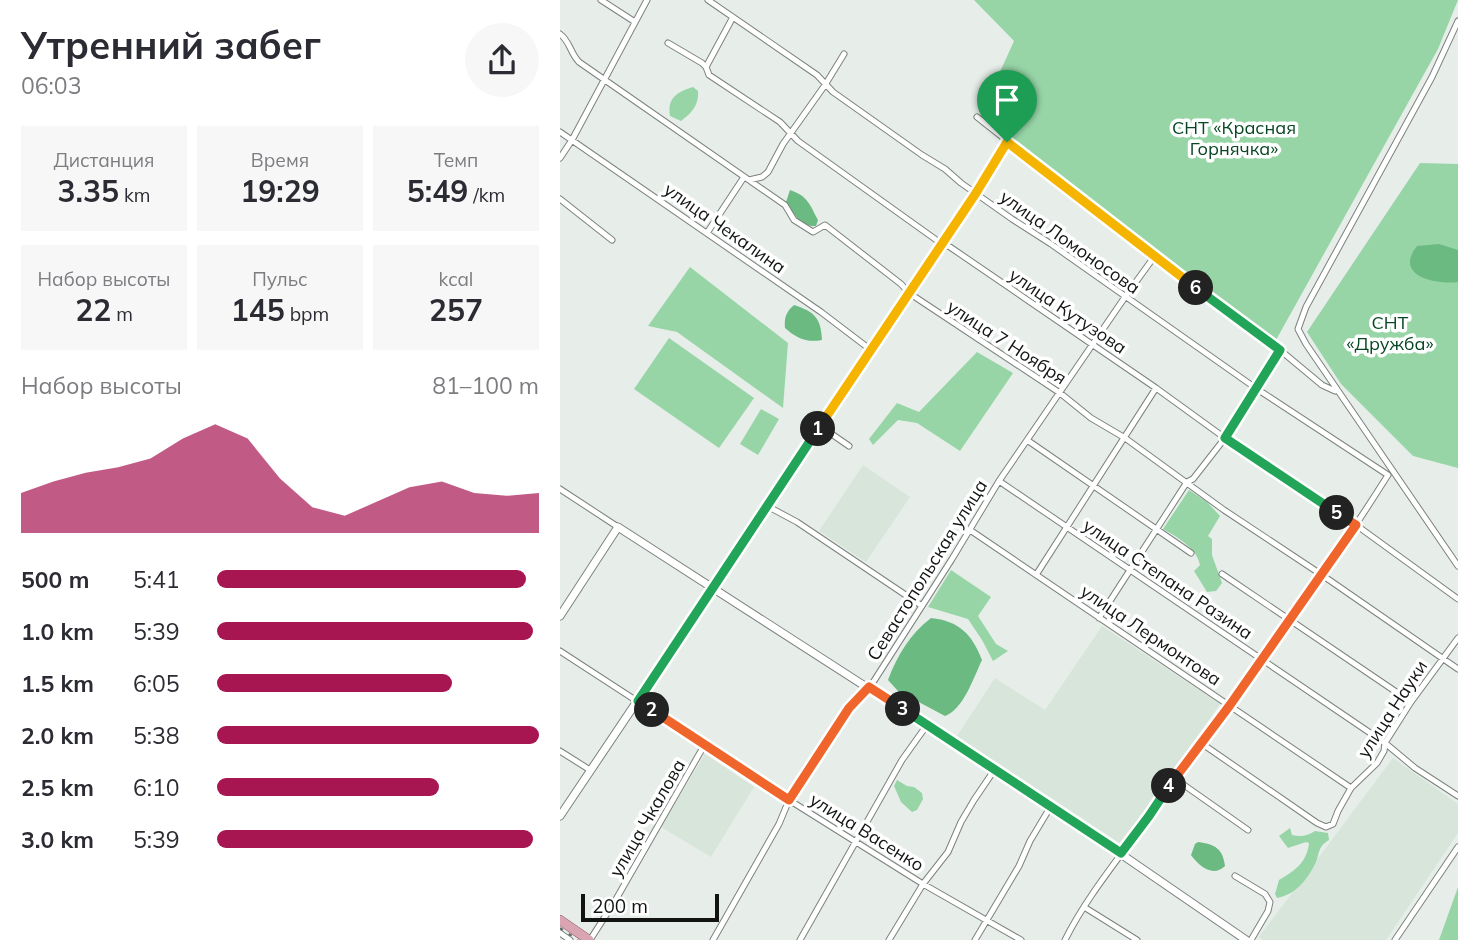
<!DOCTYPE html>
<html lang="ru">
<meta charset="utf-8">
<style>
:root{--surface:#fff;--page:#f7f7f7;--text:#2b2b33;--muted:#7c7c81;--accent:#a81652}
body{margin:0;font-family:Mulish,sans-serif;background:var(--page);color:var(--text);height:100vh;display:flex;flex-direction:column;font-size:26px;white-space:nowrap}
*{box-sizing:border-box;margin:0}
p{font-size:23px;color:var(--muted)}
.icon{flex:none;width:38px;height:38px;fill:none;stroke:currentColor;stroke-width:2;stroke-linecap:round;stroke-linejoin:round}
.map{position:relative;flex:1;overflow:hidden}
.sheet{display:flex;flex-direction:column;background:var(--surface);width:560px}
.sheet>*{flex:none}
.scale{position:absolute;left:21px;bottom:18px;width:138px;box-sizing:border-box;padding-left:7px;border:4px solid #111412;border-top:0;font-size:19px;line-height:24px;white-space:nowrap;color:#111412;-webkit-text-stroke:5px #fff;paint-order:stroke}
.pin{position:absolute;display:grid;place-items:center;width:60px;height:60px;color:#fff;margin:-72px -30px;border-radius:50% 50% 50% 0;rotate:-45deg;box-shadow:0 0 7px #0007}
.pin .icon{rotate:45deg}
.km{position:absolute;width:35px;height:35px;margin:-18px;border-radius:50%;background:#222;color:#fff;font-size:19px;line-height:35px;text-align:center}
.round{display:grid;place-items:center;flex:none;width:74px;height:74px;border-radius:37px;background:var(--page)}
.head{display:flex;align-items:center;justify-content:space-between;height:119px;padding:0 21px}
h1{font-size:38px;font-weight:700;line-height:52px}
.metrics{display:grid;grid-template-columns:repeat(3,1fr);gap:10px;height:119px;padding:7px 21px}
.metrics div{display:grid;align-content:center;border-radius:0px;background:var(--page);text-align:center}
.metrics b{font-size:30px;font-weight:700}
.metrics small{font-size:19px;font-weight:400}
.metrics p{font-size:19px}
.chart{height:196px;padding:14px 21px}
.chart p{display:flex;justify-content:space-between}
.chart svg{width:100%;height:126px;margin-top:7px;fill:var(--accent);opacity:.7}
ul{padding:0 21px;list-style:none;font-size:23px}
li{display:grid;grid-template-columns:112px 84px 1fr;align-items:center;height:52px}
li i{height:18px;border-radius:9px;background:var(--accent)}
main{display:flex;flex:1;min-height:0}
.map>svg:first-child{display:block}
.built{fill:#d7e5da}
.green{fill:#97d5a7}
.water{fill:#6aba82}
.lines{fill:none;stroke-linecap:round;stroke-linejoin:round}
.minor-casing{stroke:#7c827d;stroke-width:7}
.tertiary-casing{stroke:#7c827d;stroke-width:9}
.primary-casing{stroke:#844b5a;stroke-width:10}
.minor{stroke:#fff;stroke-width:5}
.tertiary{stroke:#fff;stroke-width:7}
.primary{stroke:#daa5b3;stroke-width:9}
.rail{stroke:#616662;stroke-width:2;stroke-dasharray:3.5 7;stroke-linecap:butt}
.split-1-casing{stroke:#fff;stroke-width:14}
.split-2-casing{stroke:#fff;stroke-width:14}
.split-3-casing{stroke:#fff;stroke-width:14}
.split-4-casing{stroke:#fff;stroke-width:14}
.split-5-casing{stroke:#fff;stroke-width:14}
.split-6-casing{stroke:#fff;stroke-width:14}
.split-7-casing{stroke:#fff;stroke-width:14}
.split-1{stroke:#f5b400;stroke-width:9}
.split-2{stroke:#22a559;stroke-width:9}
.split-3{stroke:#f0652b;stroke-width:9}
.split-4{stroke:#22a559;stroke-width:9}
.split-5{stroke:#f0652b;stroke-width:9}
.split-6{stroke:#22a559;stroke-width:9}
.split-7{stroke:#f5b400;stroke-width:9}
.labels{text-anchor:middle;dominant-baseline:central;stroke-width:7;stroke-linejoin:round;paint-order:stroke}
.park-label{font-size:18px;fill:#084723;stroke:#fff}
.street-label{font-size:18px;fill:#111412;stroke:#fff}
</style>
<main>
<section class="sheet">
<div class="head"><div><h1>Утренний забег</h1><p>06:03</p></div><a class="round"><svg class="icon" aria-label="share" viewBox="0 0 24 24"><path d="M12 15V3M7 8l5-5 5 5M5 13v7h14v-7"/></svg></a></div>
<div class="metrics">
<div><p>Дистанция</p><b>3.35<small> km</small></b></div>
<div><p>Время</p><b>19:29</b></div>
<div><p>Темп</p><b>5:49<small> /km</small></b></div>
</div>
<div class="metrics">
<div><p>Набор высоты</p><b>22<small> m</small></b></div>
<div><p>Пульс</p><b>145<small> bpm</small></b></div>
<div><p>kcal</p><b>257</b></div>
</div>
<div class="chart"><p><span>Набор высоты</span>81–100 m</p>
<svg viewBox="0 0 160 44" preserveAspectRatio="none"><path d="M0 44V30L10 26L20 23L30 21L40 18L50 11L60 6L70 11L80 25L90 35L100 38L110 33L120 28L130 26L140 30L150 31L160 30V44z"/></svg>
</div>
<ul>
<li><b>500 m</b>5:41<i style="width:96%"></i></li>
<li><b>1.0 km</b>5:39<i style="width:98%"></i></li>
<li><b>1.5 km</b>6:05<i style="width:73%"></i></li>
<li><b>2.0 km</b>5:38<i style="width:100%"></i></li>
<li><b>2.5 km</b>6:10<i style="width:69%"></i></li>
<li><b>3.0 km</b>5:39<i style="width:98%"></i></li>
</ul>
</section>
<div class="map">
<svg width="898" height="940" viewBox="0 0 898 940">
<rect width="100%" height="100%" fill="#e7eee9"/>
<path class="built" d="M303,465L350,497L306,562L259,531Z
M542,626L660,704L561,844L397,736L435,678L485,710Z
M145,754L194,787L151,857L101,827Z
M833,758L898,804V833L826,940H703L699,937Z"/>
<path class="green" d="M414,0H898L878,49L716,340L420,116L454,41Z
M133,87L138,91C139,105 132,113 121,121L110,116C107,98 117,92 133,87Z
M860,163L898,164V468L853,456L781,384L747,332Z
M130,267L228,343L223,408L117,332L88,326Z
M109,338L194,398L159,448L74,389Z
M417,352L453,373L400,451L357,423L338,420L313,445L309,439L337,403L359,412Z
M201,409L219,419L198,455L180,444Z
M629,490L647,502L660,516L648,536L652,539V555L662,583L656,591L647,592L634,571L640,565C637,548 617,537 603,529Z
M391,570L431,597L418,616L436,644L448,651L433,661L422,640L408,619L368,607Z
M337,780L347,786L354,787L362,793L363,799L357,810L352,812L341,802L334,786Z
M730,828L732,835C741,837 747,836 755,831L768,833L769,840C757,847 760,854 755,864C747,880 735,895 717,898L715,894L719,880C735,871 747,862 749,843L746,842L728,848L719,836Z
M898,887V940H879Z"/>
<path class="water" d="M230,190C248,196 250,205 258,220L256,226C241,227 233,213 226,202Z
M879,244L898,250V282C876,285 833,276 857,246Z
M234,305C255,312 261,318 262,340C247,343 236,338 225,328C224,318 226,312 234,305Z
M371,618C399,621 412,634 422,660C414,677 403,710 385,716L338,691L328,680C337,656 350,634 371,618Z
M638,842C655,844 663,849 665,866C653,878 639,866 631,855L635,844Z"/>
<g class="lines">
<g class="minor-casing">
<path id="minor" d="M41,0L75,22
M148,0L257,75L273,92L362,155L385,169L401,183L452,219L491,244L697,389L828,475
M898,21L872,77L746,307L738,329L746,344L898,566
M0,34C10,41 10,53 19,62L225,205L234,220L253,232L265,225L341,284L349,293L500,393L531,418L565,438L664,510L762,575L898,669
M108,43L142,63L146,67L149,75L220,122L238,141L382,244L390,247L596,388L665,438L796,525L898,599
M146,67L173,17
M417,117L594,257L720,350L762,385L775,391
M0,132L261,312L311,350
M0,158L12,140L87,0
M189,180L202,177L208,172L223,144L265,85L284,54
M0,199L52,240
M147,233L184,177
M260,426L289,446
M467,440L631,553
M439,481L825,743L855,768L898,796
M0,489L58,527
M207,506L237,522L362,606
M410,530L791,788
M662,574L851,702
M476,575L596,388
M153,588L416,193L447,142
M539,618L627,482L633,479L665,438L720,350
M0,651L229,800L363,884L461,940
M641,743L757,823L766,827L773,824L778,811L791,788L817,763L824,751L825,743L851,702L898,638
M0,751L30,770
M614,778L688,830
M675,876L705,894L710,902L708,911L691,940
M524,907L577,940
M0,933L10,940
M30,940L55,901L145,744
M153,940L219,824L229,800L240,783L289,708L312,684L392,559L439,481L565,297L594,257
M240,940L342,760L367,725
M329,940L363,884L388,852L401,822L414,800L435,769
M415,940L459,866L470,841L491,806
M505,940C528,894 562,855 591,813C616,777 643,742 669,706C724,631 778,554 828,475
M835,940L898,847"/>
</g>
<g class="tertiary-casing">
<path id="tertiary" d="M0,616L58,527L491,806L686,940
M0,816L153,588"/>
</g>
<g class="primary-casing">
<path id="primary" d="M0,920L29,940"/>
</g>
<use href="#minor" class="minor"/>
<use href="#tertiary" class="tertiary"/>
<use href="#primary" class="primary"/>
<path class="rail" d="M0,928L18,940"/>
</g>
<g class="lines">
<g class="split-1-casing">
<path id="split-1" d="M258,429L416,193L447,142"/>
</g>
<g class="split-2-casing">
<path id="split-2" d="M92,710L78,701L258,429"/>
</g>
<g class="split-3-casing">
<path id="split-3" d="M92,710L229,800L289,708L309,687L343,709"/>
</g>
<g class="split-4-casing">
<path id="split-4" d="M343,709L561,853L589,816L609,786"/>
</g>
<g class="split-5-casing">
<path id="split-5" d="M609,786L670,705L796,525L777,513"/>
</g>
<g class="split-6-casing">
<path id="split-6" d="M636,288L720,350L665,438L777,513"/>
</g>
<g class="split-7-casing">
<path id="split-7" d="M447,142L636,288"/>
</g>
<use href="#split-1" class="split-1"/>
<use href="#split-2" class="split-2"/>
<use href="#split-3" class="split-3"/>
<use href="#split-4" class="split-4"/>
<use href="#split-5" class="split-5"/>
<use href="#split-6" class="split-6"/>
<use href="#split-7" class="split-7"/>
</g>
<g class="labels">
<g class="park-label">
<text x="674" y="127">СНТ «Красная<tspan x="674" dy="21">Горнячка»</tspan></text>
<text x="830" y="322">СНТ<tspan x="830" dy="21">«Дружба»</tspan></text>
</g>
<g class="street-label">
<text transform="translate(165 228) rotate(35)">улица Чекалина</text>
<text transform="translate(510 242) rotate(35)">улица Ломоносова</text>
<text transform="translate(508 311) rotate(34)">улица Кутузова</text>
<text transform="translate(447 342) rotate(33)">улица 7 Ноября</text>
<text transform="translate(367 570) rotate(-58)">Севастопольская улица</text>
<text transform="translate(608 579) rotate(34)">улица Степана Разина</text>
<text transform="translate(591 635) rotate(34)">улица Лермонтова</text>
<text transform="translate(832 709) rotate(-57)">улица Науки</text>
<text transform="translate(87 818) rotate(-60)">улица Чкалова</text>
<text transform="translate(307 832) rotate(32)">улица Васенко</text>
</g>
</g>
</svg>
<div class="scale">200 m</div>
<div class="pin" style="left:447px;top:142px;background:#1e9e55"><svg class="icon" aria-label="arrive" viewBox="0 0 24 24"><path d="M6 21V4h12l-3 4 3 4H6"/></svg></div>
<b class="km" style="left:258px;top:429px">1</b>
<b class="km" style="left:92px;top:710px">2</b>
<b class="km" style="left:343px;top:709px">3</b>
<b class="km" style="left:609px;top:786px">4</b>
<b class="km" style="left:777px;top:513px">5</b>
<b class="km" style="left:636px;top:288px">6</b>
</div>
</main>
